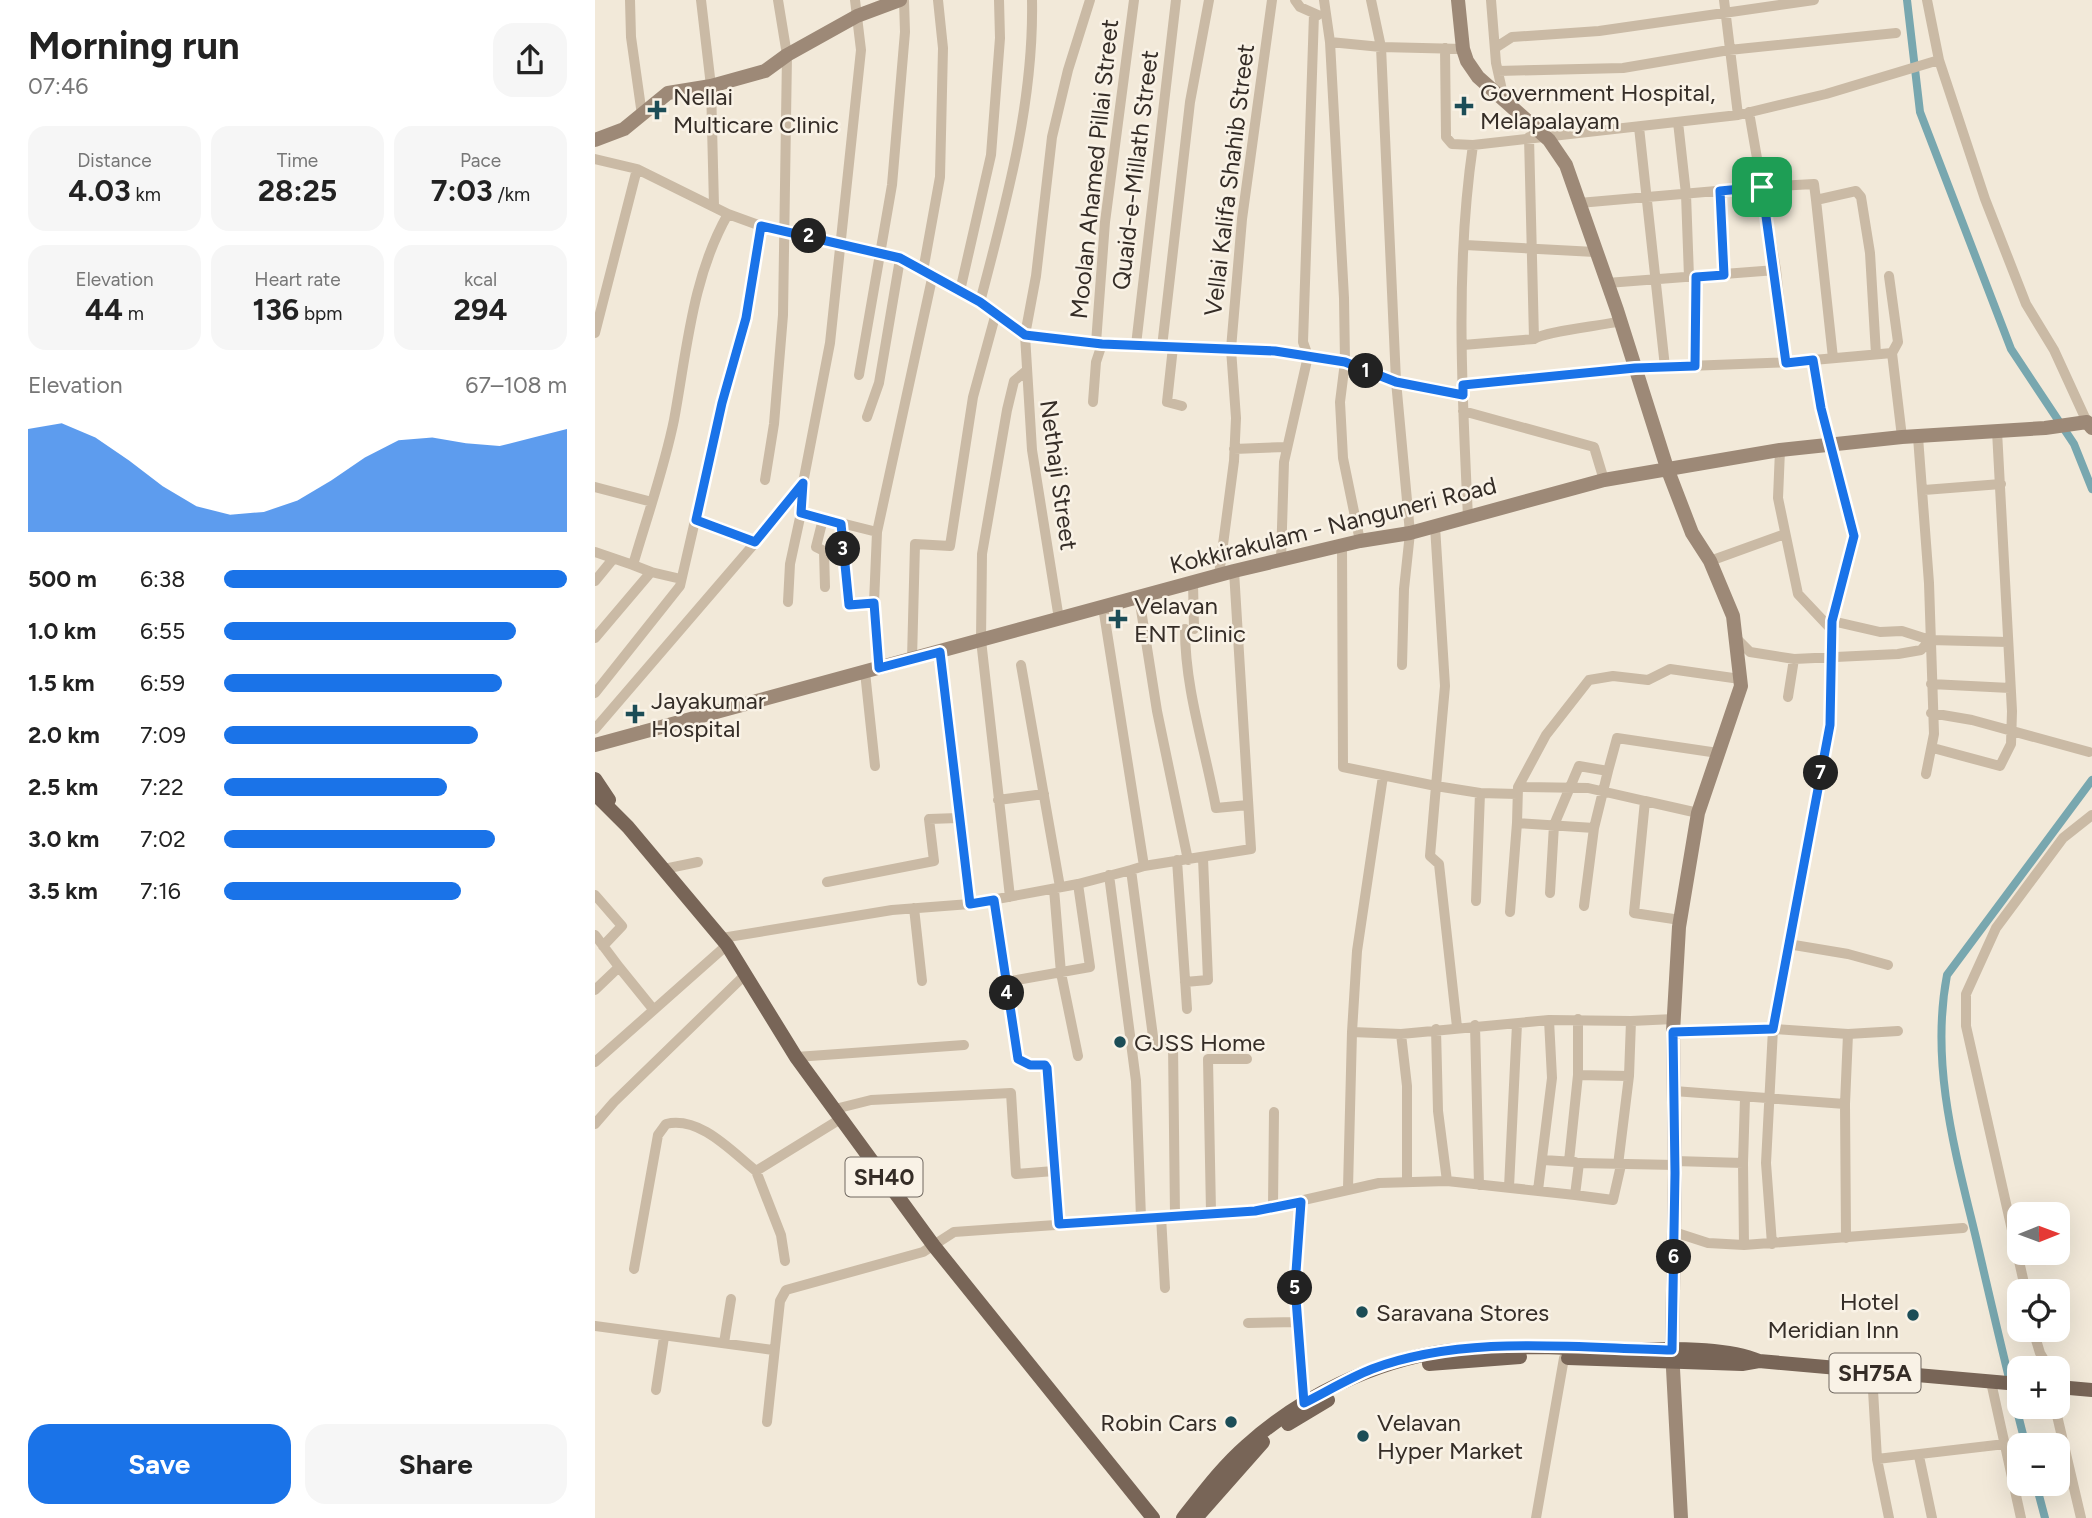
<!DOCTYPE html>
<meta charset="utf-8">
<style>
:root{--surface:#fff;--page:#f6f6f6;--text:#222;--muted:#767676;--accent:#1a73e8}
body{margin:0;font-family:Figtree,sans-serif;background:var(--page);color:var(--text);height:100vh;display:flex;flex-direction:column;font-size:26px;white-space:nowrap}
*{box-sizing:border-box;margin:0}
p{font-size:23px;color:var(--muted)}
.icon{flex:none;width:38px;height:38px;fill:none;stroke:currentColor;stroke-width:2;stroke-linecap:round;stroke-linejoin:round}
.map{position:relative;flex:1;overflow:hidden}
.drawer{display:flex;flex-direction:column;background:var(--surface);width:595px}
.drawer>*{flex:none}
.needle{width:46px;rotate:89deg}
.fabs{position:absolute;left:1412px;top:1202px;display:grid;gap:14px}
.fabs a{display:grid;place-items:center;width:63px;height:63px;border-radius:14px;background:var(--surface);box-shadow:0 7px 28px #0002;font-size:35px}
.pin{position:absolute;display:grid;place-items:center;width:60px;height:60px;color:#fff;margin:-30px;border-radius:14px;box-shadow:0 4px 10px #0006}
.km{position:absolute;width:35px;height:35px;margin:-18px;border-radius:50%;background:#222;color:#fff;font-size:19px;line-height:35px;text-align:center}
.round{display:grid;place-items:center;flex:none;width:74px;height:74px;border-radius:21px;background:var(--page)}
.head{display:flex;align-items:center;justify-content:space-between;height:119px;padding:0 28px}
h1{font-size:38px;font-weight:700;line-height:52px}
.metrics{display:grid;grid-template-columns:repeat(3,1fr);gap:10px;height:119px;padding:7px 28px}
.metrics div{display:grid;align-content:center;border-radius:18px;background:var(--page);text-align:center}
.metrics b{font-size:30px;font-weight:700}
.metrics small{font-size:19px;font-weight:400}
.metrics p{font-size:19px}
.chart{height:196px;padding:14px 28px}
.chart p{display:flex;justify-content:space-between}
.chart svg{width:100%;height:126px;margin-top:7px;fill:var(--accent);opacity:.7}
.button{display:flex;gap:14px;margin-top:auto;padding:14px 28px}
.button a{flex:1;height:80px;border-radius:21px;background:var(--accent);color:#fff;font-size:28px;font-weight:700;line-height:80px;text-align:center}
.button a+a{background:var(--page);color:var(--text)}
ul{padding:0 28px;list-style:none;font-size:23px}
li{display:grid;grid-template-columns:112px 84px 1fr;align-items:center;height:52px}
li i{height:18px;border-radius:9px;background:var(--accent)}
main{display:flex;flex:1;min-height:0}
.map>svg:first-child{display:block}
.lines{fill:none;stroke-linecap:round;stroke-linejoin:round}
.canal{stroke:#78a7af;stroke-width:8}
.street{stroke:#cabaa5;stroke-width:10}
.secondary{stroke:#9d8977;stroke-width:14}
.primary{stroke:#786557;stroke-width:14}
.route-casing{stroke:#fff;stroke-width:14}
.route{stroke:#1a73e8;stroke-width:9}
.poi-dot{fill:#1c4d57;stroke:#f9f2e6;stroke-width:2.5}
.labels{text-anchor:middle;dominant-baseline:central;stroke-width:5;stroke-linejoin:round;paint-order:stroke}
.shield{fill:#f9f2e6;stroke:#706860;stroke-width:2}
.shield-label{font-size:23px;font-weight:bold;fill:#352d27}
.poi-label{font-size:24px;fill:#352d27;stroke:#f9f2e6;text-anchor:start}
.street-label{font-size:24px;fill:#352d27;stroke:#f9f2e6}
</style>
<main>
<section class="drawer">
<div class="head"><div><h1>Morning run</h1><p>07:46</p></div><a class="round"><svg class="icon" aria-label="share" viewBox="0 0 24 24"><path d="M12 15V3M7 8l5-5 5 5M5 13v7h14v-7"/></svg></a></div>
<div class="metrics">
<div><p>Distance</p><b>4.03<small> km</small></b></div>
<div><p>Time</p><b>28:25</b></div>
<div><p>Pace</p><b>7:03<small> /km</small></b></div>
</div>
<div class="metrics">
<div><p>Elevation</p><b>44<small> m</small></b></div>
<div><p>Heart rate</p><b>136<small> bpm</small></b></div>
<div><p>kcal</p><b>294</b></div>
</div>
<div class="chart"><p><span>Elevation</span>67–108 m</p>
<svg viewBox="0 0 160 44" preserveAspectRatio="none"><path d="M0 44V8L10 6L20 11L30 19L40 28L50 35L60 38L70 37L80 33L90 26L100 18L110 12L120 11L130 13L140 14L150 11L160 8V44z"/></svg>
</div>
<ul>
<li><b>500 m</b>6:38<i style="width:100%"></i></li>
<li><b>1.0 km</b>6:55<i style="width:85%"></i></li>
<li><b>1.5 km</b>6:59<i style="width:81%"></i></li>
<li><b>2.0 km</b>7:09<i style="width:74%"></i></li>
<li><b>2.5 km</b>7:22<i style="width:65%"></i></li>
<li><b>3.0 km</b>7:02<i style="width:79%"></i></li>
<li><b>3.5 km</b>7:16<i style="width:69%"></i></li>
</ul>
<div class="button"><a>Save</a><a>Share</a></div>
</section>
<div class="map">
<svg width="1497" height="1518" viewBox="0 0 1497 1518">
<rect width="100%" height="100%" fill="#f2e9d9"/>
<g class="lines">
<path class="canal" d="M1312,0L1325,112L1416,349L1479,444L1497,489
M1431,1446C1413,1377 1397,1307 1381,1238C1360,1151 1335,1064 1352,975L1497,780
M1441,1484L1450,1518"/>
<path class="street" d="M35,0L36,37L47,115
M106,0L116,86L119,206
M700,0L705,7L723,15
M729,0L735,42L786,47L776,0
M896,0L901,63L909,99
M1129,0L1143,115
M1332,0L1344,60L1390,199L1431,304L1459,350L1492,422
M735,42L749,298L750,362L745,402L748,458L765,541
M850,48L851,137L857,144L878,145L1143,115L1231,94L1344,60
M900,48L917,37L1004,31L1219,0
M903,71L1028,68L1134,50L1301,33
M1154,112L1167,187L1219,184L1221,200L1261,191L1266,197L1275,253L1281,354
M1083,122L1091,194L1094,277H1101L1100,366
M1044,127L1070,367
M0,159L42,169L133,214
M1125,191L1129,275
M1221,200L1238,358
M984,203L1167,187L1181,270
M870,245L1000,252
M328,271L345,177L348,48L343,0
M1294,276L1303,342L1297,353
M1012,283L1181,270L1191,363
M365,291L396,155L405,38L404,0
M385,302C411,203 439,103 437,0
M0,333L42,169
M430,335L507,344L680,351L750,362L801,381L868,395
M939,339C951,331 1006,326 1026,321
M501,343L510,222L539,0
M541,345L581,0
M868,345L939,339L934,137
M567,347L595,102L614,0
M578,347L572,402L587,406
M1218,360L1226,408L1259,536L1237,621L1235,725L1178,1029L1253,1034
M264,375L297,185L310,32L309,0
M868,385L1040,368L1196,362L1297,353L1307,437
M498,402L501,362L507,344
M868,411L999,447L1009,480
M272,417L284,383L305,259
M1323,437L1334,583L1339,734L1331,774
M639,449L691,447
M1185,450L1183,498L1203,594L1236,629
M170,480L179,424L188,315L192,55L183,0
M0,487L57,502
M1329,490L1406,484
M206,513L282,532
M873,517C867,394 860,267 878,145
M228,519L221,547L229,551L230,587
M101,520L161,542
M246,524L254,605L279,603
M840,526L850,686L841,786L885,793
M747,546L748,767L841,786L835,856L844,864L862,1027
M0,552L38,565
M686,560L689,462L713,356L708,342L719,14
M1115,561L1190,534
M56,572L86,579
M624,575L639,461L641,418L636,349L647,219L677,0
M0,581L18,559
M598,582L599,629
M544,597L562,711L593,860
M193,602L195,564L206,513L208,483L235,343L266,50L260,0
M508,607L549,866L536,870
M464,619L437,450L430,335L441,276L457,137L473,70L495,0
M1237,621L1285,632L1307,631L1335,640L1413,642
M590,629C590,690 610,748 621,808L653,805
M0,638L56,572L38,565C52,517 69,469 79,420C92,350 97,277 133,214L166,226
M1141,638L1155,652L1199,659L1303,654L1326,650L1335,640
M346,651L375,904
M317,659L320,544L355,546L378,397L401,313
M426,665L465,887
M807,665L809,589L815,533L801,381L786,47L868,49
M284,669L279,603L282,532L338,274
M270,672L280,766
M1336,684L1415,688
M0,693L85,586L127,403L151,319L166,226L305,259L385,302L430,335
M1193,697L1199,659
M1336,713L1377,720L1494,752
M0,729L177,523L207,483
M1338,748L1405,766L1416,744L1417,711L1402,431
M923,787L951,735L994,680L1018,676L1053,680L1075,669L1145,679
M403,800L449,794
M1050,801L1103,813
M999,828L1013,771
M582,860L592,1009
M549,866L656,849L639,571
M69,869L103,862
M514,875L541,1081L546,1218
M232,882L339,861L334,819L363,818
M459,889L466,973L483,1056
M955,893L959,825L984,766L1013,771L1022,738L1123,753
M0,895L27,926L8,946
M415,897L386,640L387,554L412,410L419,381L431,371
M399,900L410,982L495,967L483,884
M881,901L885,793L922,794
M989,906L999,828L922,823L923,787L993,788L1050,801L1039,913L1085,920
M319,908L327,981
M915,912L922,823
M0,935L24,967L0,990
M127,938L297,910L375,904L483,884L536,870L559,1044H578L580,1216
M1193,944L1253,954L1293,965
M24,967L58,1009
M410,982L423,1059L435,1065H450L452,1068L464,1224
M590,982L613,980L608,858
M880,1025L884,1185
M841,1029L843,1111L852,1181
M757,1032L762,951L788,776
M1078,1032L1178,1029L1171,1163L1177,1244
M806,1034L812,1086V1182
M201,1057L369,1045
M0,1062L132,945
M983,1075V1019
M1079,1091L1250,1104L1251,1238
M1250,1104L1253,1034L1303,1031
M240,1109L276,1100L416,1093L421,1174L459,1171
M0,1124L19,1102L151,974
M948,1160L980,1162
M974,1161L983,1075L1034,1076
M1080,1161L1148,1163L1149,1245
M1148,1163L1150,1098
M1023,1165L1034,1076L1036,1021L1079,1019
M161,1171L186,1235L190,1261
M914,1187L922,1024
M753,1188L757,1032L806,1034L954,1020L1036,1021
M943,1190L957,1078L954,1020
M980,1195L1018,1200L1026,1165
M706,1202L700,1286L709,1403
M678,1206L679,1112
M616,1212L613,1059H652
M566,1216L570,1288
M1079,1232L1113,1243L1149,1245L1368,1228
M39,1269L63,1135L71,1124C105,1116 136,1151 161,1171L247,1118
M1431,1292L1371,1026V994L1401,928L1468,838L1497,815
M653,1323L703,1322
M0,1326L178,1350
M1438,1330L1445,1353L1454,1368
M129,1343L136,1299
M1277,1373L1282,1459L1294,1518
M1396,1382L1426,1518
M61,1390L69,1337
M1460,1407L1486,1518
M172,1422L185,1301L191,1290L328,1252L359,1232L660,1211L784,1183L852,1181L980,1195L984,1163L1080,1165
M1324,1456L1337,1518
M1282,1459L1410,1444
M941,1518L969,1358"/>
<path class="secondary" d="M863,0L868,49L872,61L883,77L954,140L971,165L1022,310L1072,468L1097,533L1115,561L1138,616L1146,686L1103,813L1084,927L1078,1032L1080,1173L1077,1350L1086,1518
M0,140L29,129L73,93L116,86L170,71L192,55L262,16L305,0
M0,745L639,571L765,541L815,533L1009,480L1185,450L1307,437L1450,428L1492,422L1497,428"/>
<path class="primary" d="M0,779L14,800
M0,794L33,827L132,945L201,1057L339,1246L558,1518
M973,1358L1147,1364L1164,1361
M834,1364L925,1357
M1463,1387L1497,1390
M693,1424L733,1400
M588,1518C608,1493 627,1467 651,1446C705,1397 779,1361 851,1351C906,1344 965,1348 1021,1349C1064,1350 1125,1345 1164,1361L1424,1384
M601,1518L668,1442"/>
</g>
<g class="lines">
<g class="route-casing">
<path id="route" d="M1167,187L1191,363L1218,360L1226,408L1259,536L1237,621L1235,725L1178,1029L1078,1032L1080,1173L1077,1350C980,1348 870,1334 777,1369C754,1378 731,1392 709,1403L700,1286L706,1202L660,1211L464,1224L452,1068L450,1065H435L423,1059L399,900L375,904L345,652L284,668L279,603L254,605L246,524L206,513L208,483L160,542L101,520L127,403L151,318L166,226L305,258L385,302L430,335L507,344L680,351L750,362L801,382L868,395V385L1040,368L1100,366L1101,277L1129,275L1125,191Z"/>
</g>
<use href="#route" class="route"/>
</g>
<g class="poi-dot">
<path d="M865.5 95.5h7v7h7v7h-7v7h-7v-7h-7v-7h7z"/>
<path d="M58.5 99.5h7v7h7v7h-7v7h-7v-7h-7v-7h7z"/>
<path d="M519.5 608.5h7v7h7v7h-7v7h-7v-7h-7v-7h7z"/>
<path d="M36.5 703.5h7v7h7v7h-7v7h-7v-7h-7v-7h7z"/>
<circle cx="525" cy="1042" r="7"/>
<circle cx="767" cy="1312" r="7"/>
<circle cx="1318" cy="1315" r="7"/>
<circle cx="636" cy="1422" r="7"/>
<circle cx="768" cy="1436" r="7"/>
</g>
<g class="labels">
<g class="shield">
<rect x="250.5" y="1157.5" width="77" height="39" rx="5"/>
<rect x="1234.5" y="1353.5" width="91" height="39" rx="5"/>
</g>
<g class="shield-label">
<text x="289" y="1177">SH40</text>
<text x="1280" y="1373">SH75A</text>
</g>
<g class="poi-label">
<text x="885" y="92">Government Hospital,<tspan x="885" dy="28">Melapalayam</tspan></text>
<text x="78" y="96">Nellai<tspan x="78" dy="28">Multicare Clinic</tspan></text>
<text x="539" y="605">Velavan<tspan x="539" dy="28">ENT Clinic</tspan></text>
<text x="56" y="700">Jayakumar<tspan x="56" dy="28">Hospital</tspan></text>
<text x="539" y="1042">GJSS Home</text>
<text x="1304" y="1301" text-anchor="end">Hotel<tspan x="1304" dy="28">Meridian Inn</tspan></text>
<text x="781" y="1312">Saravana Stores</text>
<text x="622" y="1422" text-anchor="end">Robin Cars</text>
<text x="782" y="1422">Velavan<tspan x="782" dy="28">Hyper Market</tspan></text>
</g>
<g class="street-label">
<text transform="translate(499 169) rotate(-84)">Moolan Ahamed Pillai Street</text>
<text transform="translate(540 170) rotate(-83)">Quaid-e-Millath Street</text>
<text transform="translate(634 180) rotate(-83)">Vellai Kalifa Shahib Street</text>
<text transform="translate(464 475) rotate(82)">Nethaji Street</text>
<text transform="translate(738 525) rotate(-14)">Kokkirakulam - Nanguneri Road</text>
</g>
</g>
</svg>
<div class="fabs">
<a><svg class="needle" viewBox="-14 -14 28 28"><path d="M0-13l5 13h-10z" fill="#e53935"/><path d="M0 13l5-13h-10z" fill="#767676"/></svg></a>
<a><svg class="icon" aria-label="locate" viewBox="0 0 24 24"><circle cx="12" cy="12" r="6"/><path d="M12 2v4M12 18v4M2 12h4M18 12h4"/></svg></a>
<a>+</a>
<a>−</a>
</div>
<div class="pin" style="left:1167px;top:187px;background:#1e9e55"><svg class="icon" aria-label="arrive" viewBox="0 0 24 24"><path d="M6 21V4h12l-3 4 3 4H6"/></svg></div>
<b class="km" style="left:771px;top:371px">1</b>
<b class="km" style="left:214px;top:236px">2</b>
<b class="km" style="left:248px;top:549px">3</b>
<b class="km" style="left:412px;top:993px">4</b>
<b class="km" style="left:700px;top:1288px">5</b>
<b class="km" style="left:1079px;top:1257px">6</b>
<b class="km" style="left:1226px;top:773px">7</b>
</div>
</main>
